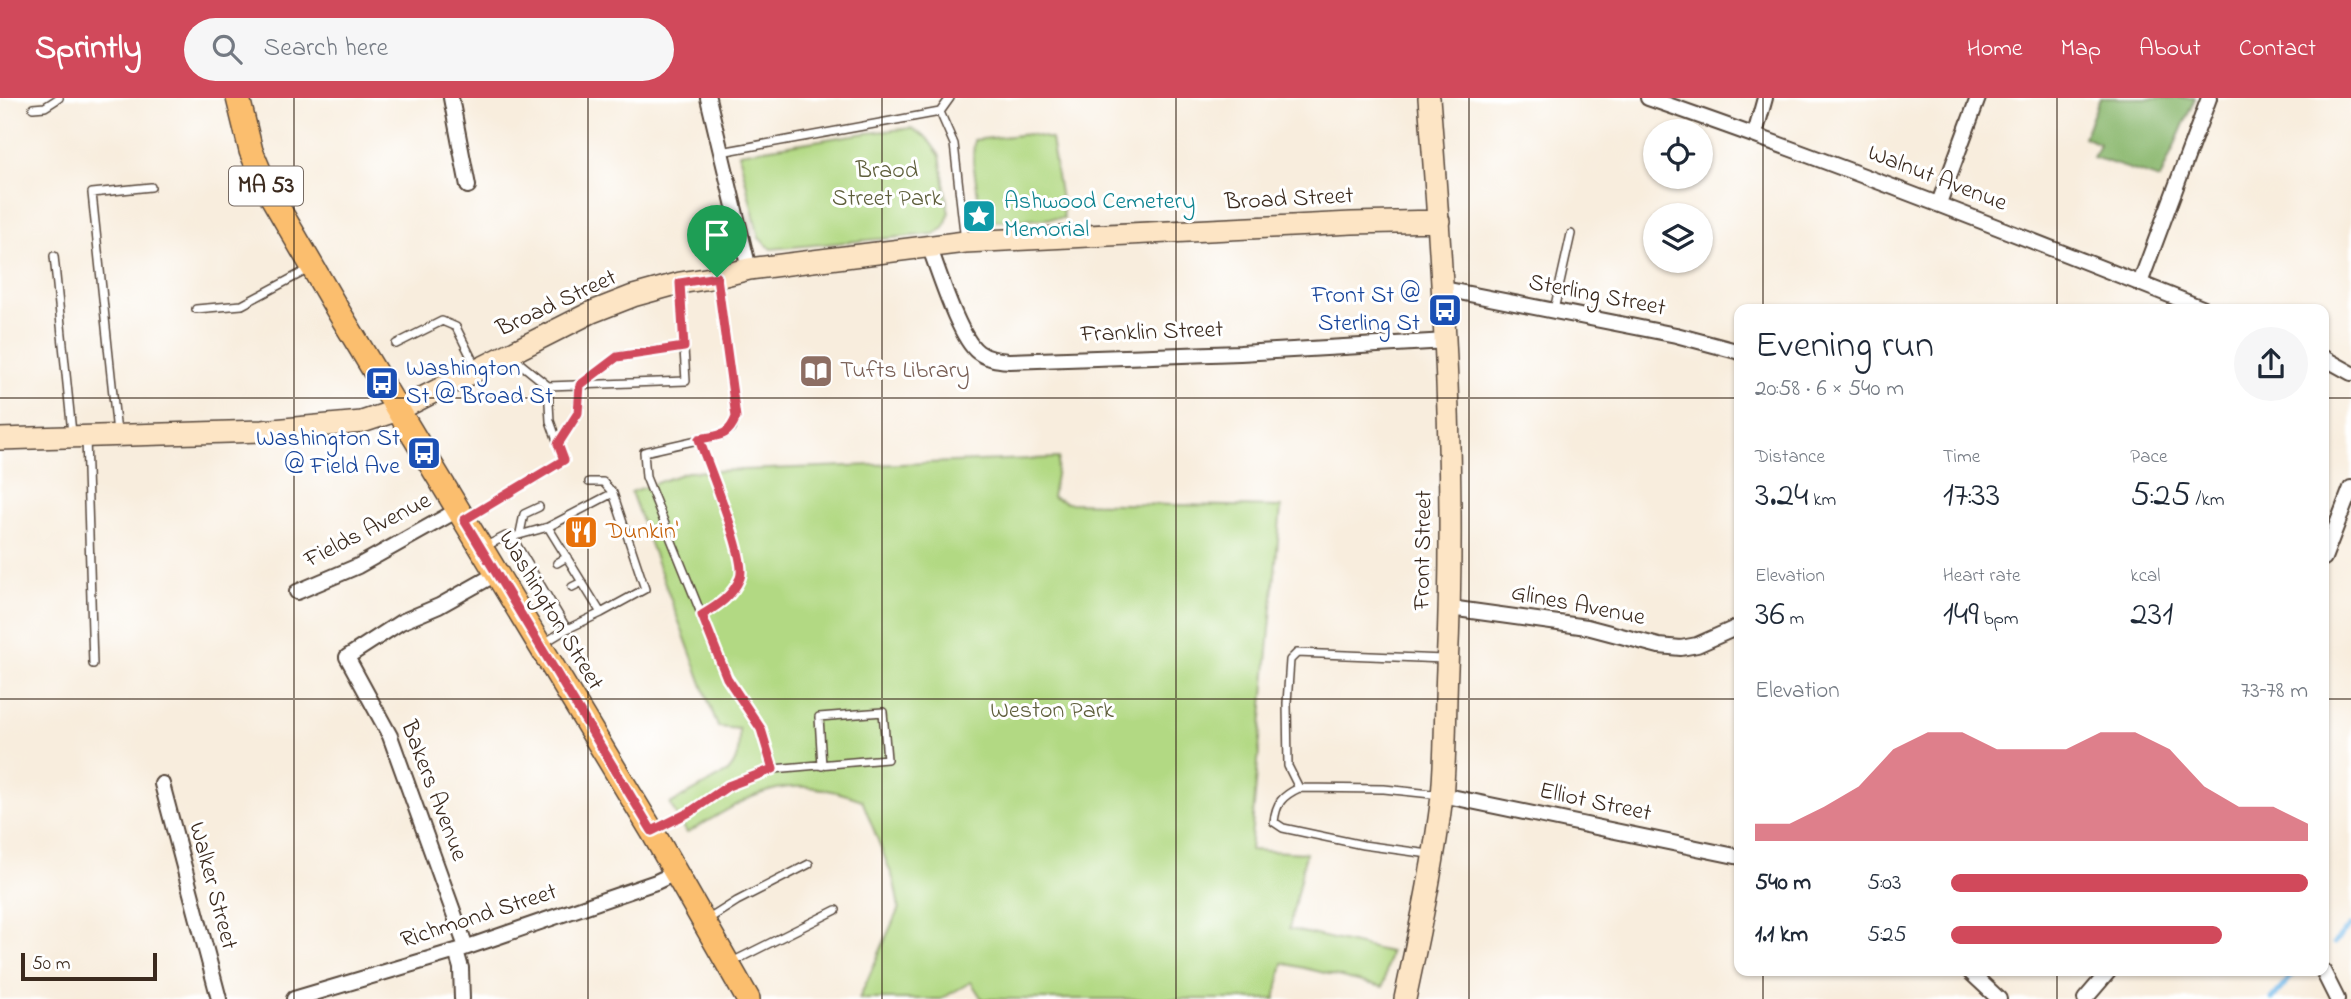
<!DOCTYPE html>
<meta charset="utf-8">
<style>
:root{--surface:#fff;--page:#f6f6f7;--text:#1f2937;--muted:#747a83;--accent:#d1495b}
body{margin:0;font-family:"Indie Flower",sans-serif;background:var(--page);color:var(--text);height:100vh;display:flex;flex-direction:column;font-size:26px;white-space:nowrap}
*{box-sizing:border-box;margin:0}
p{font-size:23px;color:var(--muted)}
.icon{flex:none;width:38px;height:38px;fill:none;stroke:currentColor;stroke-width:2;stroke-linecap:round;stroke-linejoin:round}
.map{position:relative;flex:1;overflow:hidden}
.details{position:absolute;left:1734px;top:206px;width:595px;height:672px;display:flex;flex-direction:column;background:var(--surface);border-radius:14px;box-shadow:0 2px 5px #0004}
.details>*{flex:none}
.tools{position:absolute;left:1643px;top:21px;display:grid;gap:14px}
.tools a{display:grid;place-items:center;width:70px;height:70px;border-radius:50%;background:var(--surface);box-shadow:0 2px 5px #0004;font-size:35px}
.scale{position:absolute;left:21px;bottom:18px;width:136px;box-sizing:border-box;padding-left:7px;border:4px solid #3b2a1e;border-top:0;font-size:19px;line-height:24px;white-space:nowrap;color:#3b2a1e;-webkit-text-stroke:5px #fff;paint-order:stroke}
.pin{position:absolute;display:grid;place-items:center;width:60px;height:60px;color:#fff;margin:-72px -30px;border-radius:50% 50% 50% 0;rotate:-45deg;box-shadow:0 0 7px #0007}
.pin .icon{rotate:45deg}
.round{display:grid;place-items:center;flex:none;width:74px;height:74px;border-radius:37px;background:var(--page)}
.summary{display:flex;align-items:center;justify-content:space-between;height:119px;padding:0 21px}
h1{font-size:38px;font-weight:600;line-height:52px}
.figures{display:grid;grid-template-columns:repeat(3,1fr);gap:10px;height:119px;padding:7px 21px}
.figures div{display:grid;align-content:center}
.figures b{font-size:35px;font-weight:600}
.figures small{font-size:19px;font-weight:400}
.figures p{font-size:19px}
.chart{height:196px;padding:14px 21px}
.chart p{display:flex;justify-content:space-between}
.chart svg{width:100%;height:126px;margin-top:7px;fill:var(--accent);opacity:.7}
ul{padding:0 21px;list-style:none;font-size:23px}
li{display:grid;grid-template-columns:112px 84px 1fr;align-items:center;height:52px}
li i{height:18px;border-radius:9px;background:var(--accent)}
header{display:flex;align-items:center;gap:42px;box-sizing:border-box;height:98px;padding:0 35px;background:var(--accent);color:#fff}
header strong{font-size:33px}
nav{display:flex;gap:38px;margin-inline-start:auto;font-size:24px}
.search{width:490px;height:63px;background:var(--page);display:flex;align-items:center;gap:18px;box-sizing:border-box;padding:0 24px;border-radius:38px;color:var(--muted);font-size:26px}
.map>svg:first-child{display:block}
.green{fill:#b2d983;stroke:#768250;stroke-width:2}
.forest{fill:#8db971;stroke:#647248;stroke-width:2}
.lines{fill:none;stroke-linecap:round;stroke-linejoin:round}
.stream{stroke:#70b8e8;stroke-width:5}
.lane-casing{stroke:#57473b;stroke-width:10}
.street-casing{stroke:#57473b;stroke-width:18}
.secondary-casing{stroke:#57473b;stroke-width:24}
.primary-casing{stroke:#57473b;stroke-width:26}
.lane{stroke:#fff;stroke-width:7}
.street{stroke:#fff;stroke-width:14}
.secondary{stroke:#fde5c5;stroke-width:21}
.primary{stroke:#fbbe6e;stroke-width:23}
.route-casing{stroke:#fff;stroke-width:14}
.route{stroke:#d1495b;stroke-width:9}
.grid{fill:none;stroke:#3b2a1e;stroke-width:2;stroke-opacity:0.55}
.labels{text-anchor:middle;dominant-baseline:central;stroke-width:6;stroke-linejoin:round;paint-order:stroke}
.shield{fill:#fff;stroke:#766a62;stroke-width:2}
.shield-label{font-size:23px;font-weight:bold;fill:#3b2a1e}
.park-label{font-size:24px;fill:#5f5f3c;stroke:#fff}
.street-label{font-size:24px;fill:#3b2a1e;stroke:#fff}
.culture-label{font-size:24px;fill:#0d838f;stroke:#fff;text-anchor:start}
.transit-label{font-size:24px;fill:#164399;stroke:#fff;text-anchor:end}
.education-label{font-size:24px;fill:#785e54;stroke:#fff;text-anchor:start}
.food-label{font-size:24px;fill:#c56008;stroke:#fff;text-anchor:start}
</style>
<header>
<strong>Sprintly</strong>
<div class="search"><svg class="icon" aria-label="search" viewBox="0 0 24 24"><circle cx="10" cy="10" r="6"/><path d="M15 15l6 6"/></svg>Search here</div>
<nav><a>Home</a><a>Map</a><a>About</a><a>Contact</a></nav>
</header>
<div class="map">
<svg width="2351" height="901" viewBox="0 0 2351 901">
<rect width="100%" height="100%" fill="#fff"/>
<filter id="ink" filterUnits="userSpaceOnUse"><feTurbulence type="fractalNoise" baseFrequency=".0143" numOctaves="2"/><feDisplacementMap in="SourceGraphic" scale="14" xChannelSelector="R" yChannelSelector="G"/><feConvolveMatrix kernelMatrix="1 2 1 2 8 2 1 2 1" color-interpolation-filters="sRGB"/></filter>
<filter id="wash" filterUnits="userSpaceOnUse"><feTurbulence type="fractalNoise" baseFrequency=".00686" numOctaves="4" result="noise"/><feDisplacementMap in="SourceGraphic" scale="28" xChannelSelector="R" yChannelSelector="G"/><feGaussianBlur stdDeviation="1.57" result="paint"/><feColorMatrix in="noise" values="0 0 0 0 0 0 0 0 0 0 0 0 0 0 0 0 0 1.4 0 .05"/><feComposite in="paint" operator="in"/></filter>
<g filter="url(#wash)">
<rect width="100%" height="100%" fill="#f8eddd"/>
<path class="green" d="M911,30L927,40L940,58L949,116L944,130L934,136L771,151L759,140L739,55L859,36Z
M1029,36L1051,41L1064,120L989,123L981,119L973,63L974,42Z
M1059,360L1052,399L1067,405L1281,409L1250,752L1306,755L1289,831L1390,854L1383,889L1283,865L1275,901H982L971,884L941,901H859L899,810L894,783L862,702C780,673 757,695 687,735L670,706L728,674C740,661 739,648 739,631L718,629L631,394L687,374Z"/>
<path class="forest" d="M2100,0H2195L2160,81L2093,59L2099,46L2084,39Z"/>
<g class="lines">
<path class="stream" d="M2334,845L2351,827
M2272,901L2296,873"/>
</g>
</g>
<g filter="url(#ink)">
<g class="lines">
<g class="lane-casing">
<path id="lane" d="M33,10L45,9L59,0
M940,14L954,46L965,143
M721,54L940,14L950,0
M54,158L72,335
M196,211L242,207L309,171
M1554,212L1571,136
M396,246L442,223L456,229L476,269
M512,256L522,267L548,288L686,283L680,187
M117,335L92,95L151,89
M86,340L93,566
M699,341C707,365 748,462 740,480C732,499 718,507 702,517
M558,346L578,315L580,287L617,259L684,249
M589,384H603L613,395L645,491L601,515
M468,420L564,362L550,323L548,288
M548,429L613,395
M520,435L524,416L539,409
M512,439L548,429L601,515L567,531
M486,448L506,438L512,439L567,531L544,545
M557,465L567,459
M572,489L582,484
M773,671L887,661L883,614L819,619L822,668
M1299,690C1282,698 1276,705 1274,724L1283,730L1363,747L1429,756
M1441,697L1384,691L1299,690L1288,668L1287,605L1290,562L1297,555L1444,561
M654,732L690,714L728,688L773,671L761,631L727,580L646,379L644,354L724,336L732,330L736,319L717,180
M707,822L737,803L809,766
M732,864L836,812"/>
</g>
<g class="street-casing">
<path id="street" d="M451,0L468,88
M708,0L749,171
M1648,0C1837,65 2021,138 2207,212
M1755,36L1765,0
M1939,105L1978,0
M929,148C938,171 959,240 978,254C987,261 999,262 1009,263L1240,255L1447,243
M2140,185L2209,0
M1444,191L1676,237L1740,254
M2324,260L2351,275
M2324,460L2351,390
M297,494L358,468L458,412
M1450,510L1587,529L1659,548L1681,550L1697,547L1740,528
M162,686L219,901
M1442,697L1740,759
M466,849L390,638L347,559L401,524L439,508L496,476
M456,853L461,870L462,901
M1969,873L1999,901
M2323,873L2337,901
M294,901L456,853L656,784L675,775
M2085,901L2109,873"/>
</g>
<g class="secondary-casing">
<path id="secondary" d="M0,341L262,333L362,324L398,312L592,214L633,198L680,185L717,179L749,171L965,144L1352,125L1439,123
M1405,901C1419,834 1434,766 1442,698C1446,656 1445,613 1447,571C1456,379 1444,191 1429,0"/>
</g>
<g class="primary-casing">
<path id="primary" d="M238,0L251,53L266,89L337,211L652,733L748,901"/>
</g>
<use href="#lane" class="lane"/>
<use href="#street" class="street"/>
<use href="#secondary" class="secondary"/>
<use href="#primary" class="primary"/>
</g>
</g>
<g class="lines" filter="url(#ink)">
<g class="route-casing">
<path id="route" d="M717,179L736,319C728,340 718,337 699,341C707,365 748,462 740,480C732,499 718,507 702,517L727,580L761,631L773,671L728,688L690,714L652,733L464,422L564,362L558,346L578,315L580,287L617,259L684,249L680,185Z"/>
</g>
<use href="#route" class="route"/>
</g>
<path class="grid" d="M294,0V901M588,0V901M882,0V901M1176,0V901M1469,0V901M1763,0V212M2057,0V212M0,300H1740M2324,300H2351M0,601H1740M2324,601H2351M1763,873V901M2057,873V901"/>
<defs>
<g id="sight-square" transform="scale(1.75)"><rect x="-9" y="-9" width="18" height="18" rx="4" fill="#0f9aa8" stroke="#fff"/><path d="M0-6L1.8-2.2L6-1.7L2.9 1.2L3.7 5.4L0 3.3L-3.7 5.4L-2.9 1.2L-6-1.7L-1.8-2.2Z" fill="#fff"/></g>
<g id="bus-square" transform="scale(1.75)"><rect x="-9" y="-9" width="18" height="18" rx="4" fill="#1a4fb4" stroke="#fff"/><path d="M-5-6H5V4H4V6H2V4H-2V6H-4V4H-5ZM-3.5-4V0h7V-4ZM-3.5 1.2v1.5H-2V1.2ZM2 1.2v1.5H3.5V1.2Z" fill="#fff"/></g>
<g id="library-square" transform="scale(1.75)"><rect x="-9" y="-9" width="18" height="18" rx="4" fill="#8d6e63" stroke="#fff"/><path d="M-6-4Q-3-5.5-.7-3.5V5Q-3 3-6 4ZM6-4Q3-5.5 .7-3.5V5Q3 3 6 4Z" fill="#fff"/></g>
<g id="restaurant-square" transform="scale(1.75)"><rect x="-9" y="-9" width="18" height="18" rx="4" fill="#e8710a" stroke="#fff"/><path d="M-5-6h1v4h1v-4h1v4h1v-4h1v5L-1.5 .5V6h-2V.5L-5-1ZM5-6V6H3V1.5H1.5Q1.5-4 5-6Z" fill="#fff"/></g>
</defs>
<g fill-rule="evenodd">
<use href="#sight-square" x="979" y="118"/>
<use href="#bus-square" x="1445" y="212"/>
<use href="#library-square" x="816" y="273"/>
<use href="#bus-square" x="382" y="285"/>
<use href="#bus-square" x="424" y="355"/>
<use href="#restaurant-square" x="581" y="434"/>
</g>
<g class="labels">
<rect class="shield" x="229" y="68.5" width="74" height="39" rx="5"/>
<g class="shield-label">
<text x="266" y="88">MA 53</text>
</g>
<g class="park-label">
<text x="887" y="73">Braod<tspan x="887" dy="28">Street Park</tspan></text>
<text x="1052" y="613">Weston Park</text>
</g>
<g class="street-label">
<text transform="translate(1937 81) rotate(21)">Walnut Avenue</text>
<text transform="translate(1289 102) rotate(-3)">Broad Street</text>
<text transform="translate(1597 198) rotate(11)">Sterling Street</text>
<text transform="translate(557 206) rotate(-25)">Broad Street</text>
<text transform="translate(1152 235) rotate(-2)">Franklin Street</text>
<text transform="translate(368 433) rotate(-27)">Fields Avenue</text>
<text transform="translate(1424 452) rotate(-89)">Front Street</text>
<text transform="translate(1578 508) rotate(11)">Glines Avenue</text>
<text transform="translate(550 513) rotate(59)">Washington Street</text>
<text transform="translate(433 693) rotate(69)">Bakers Avenue</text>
<text transform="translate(1595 705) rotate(12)">Elliot Street</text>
<text transform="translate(212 788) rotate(75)">Walker Street</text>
<text transform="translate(479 819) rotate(-18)">Richmond Street</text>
</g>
<g class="culture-label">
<text x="1004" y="104">Ashwood Cemetery<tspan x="1004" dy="28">Memorial</tspan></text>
</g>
<g class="transit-label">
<text x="1420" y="198">Front St @<tspan x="1420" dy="28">Sterling St</tspan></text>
<text x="406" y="271" text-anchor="start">Washington<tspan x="406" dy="28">St @ Broad St</tspan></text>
<text x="400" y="341">Washington St<tspan x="400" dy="28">@ Field Ave</tspan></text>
</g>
<g class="education-label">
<text x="840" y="273">Tufts Library</text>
</g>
<g class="food-label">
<text x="606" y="434">Dunkin'</text>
</g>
</g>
</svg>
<div class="tools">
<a><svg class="icon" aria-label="locate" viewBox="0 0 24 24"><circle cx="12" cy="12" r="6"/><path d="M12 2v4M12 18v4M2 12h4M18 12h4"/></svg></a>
<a><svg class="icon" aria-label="layers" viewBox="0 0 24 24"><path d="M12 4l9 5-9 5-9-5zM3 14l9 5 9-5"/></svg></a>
</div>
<div class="scale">50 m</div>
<div class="pin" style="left:717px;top:179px;background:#1e9e55"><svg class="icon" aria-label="arrive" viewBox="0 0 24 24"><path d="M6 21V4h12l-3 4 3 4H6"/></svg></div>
<section class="details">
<div class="summary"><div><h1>Evening run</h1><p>20:58 · 6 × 540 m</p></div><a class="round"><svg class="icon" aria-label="share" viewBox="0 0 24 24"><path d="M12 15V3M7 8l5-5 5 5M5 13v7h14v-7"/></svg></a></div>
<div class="figures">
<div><p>Distance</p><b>3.24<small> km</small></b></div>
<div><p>Time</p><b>17:33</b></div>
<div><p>Pace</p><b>5:25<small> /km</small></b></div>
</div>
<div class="figures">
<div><p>Elevation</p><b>36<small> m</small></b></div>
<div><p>Heart rate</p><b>149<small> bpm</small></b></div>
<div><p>kcal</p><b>231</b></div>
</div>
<div class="chart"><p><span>Elevation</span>73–78 m</p>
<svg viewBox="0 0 160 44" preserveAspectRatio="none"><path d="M0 44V38L10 38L20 32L30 25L40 12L50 6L60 6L70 12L80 12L90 12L100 6L110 6L120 12L130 25L140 32L150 32L160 38V44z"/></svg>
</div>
<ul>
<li><b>540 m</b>5:03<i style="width:100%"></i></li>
<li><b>1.1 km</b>5:25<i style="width:76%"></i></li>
</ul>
</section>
</div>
